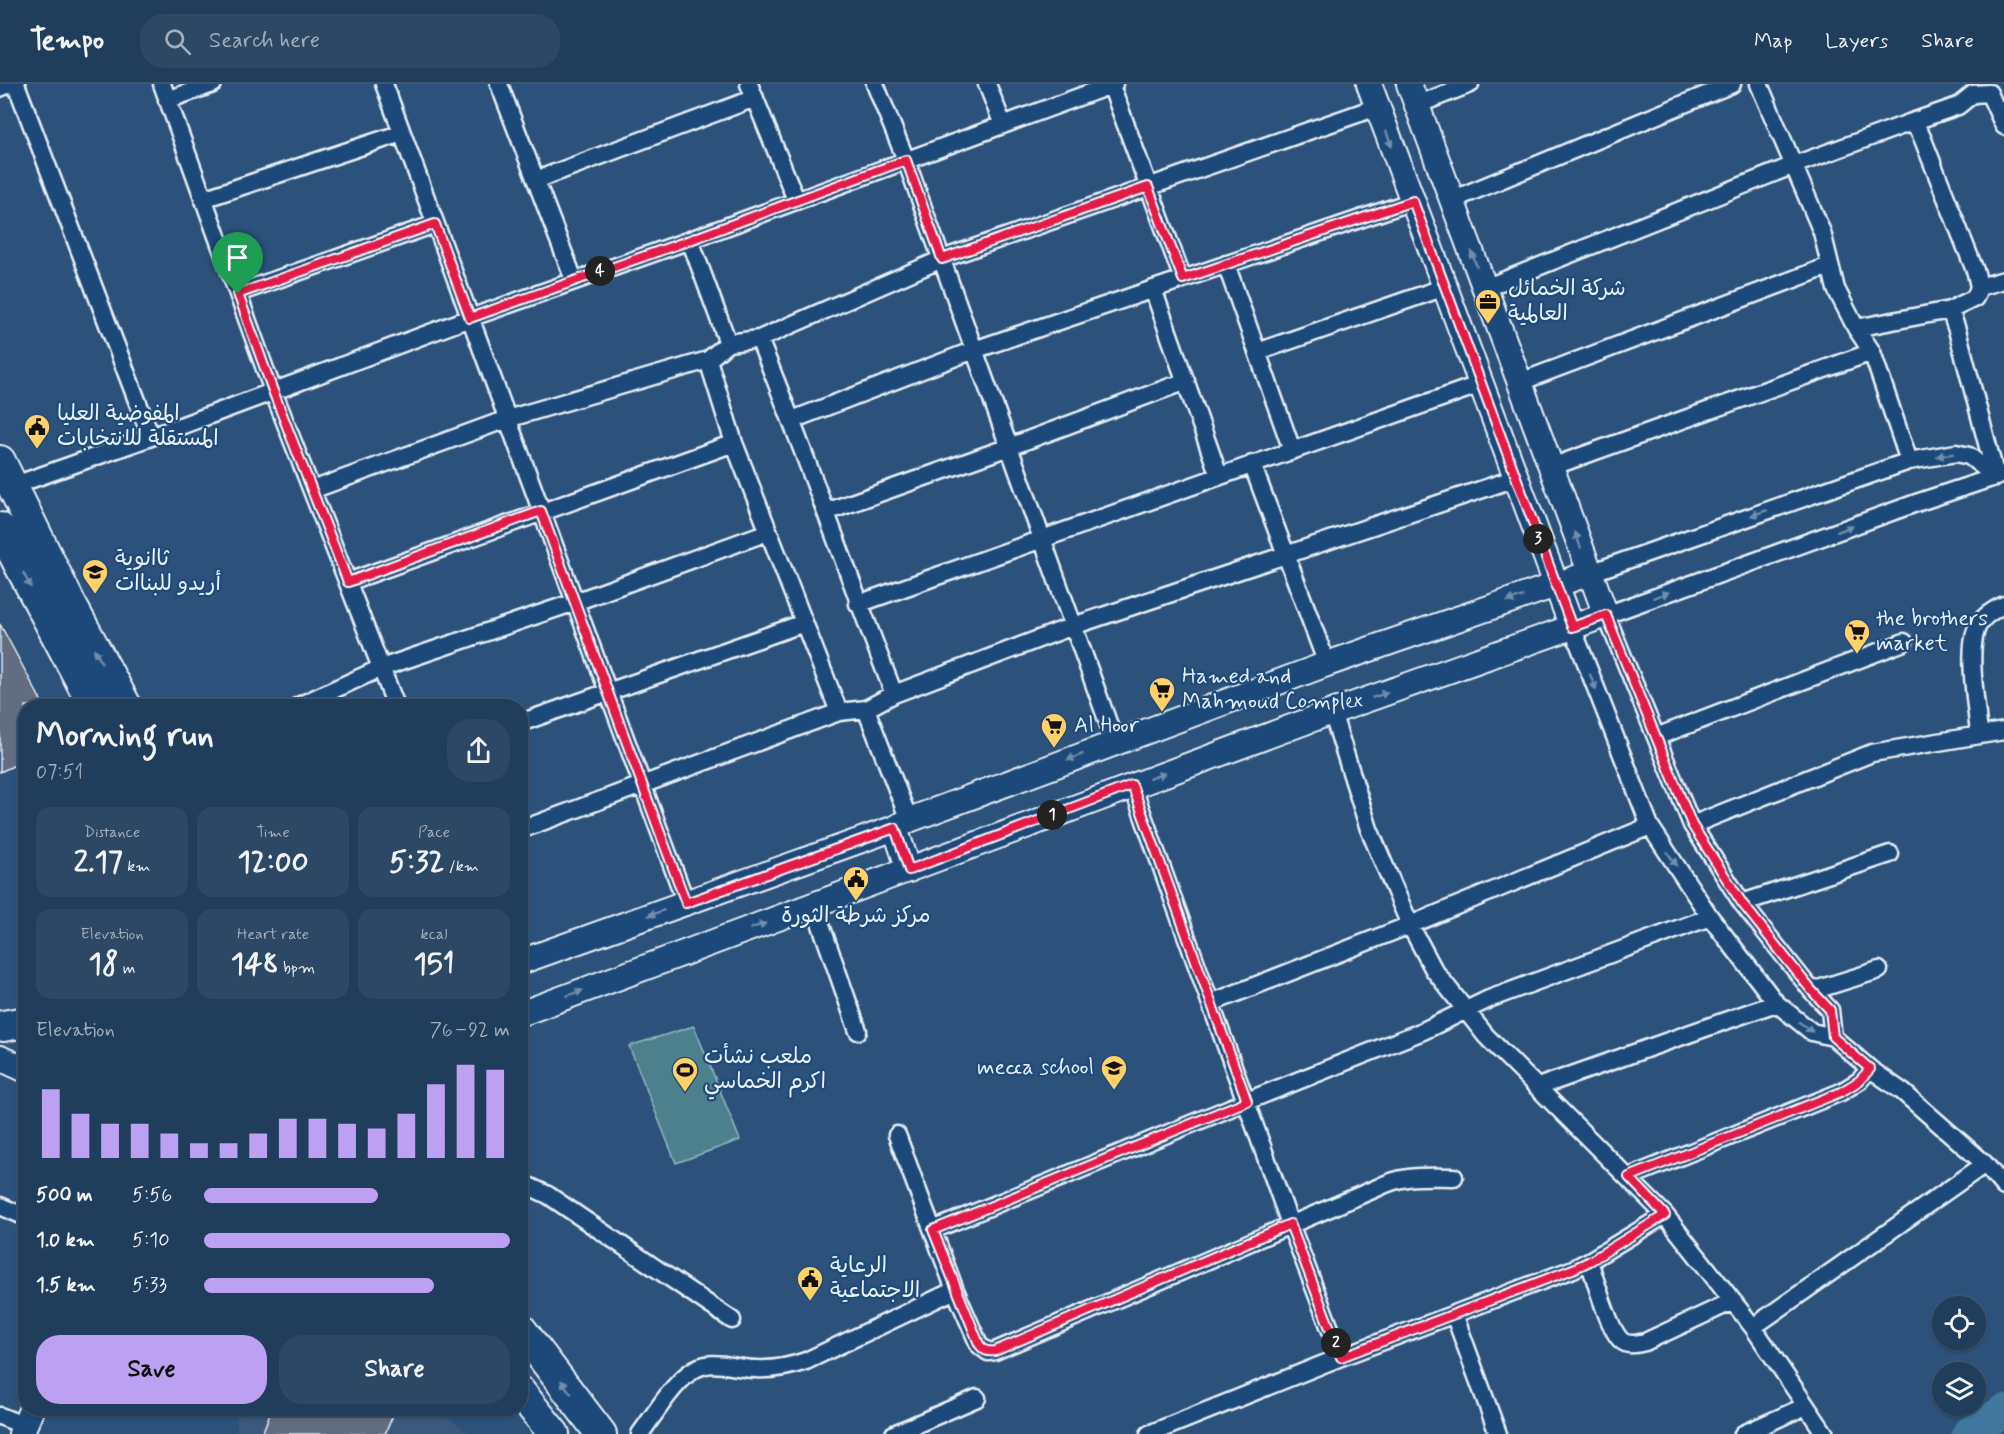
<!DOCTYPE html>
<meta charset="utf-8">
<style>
:root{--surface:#213d5c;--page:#2d4865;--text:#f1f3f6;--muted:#a2aebb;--line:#3e5672;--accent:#bca0f2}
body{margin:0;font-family:Mynerve,"Playpen Sans Arabic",sans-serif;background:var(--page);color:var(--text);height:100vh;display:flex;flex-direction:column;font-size:22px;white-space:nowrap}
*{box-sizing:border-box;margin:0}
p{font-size:20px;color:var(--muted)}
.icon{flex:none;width:33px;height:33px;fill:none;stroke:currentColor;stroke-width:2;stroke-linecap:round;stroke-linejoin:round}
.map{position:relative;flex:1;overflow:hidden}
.sheet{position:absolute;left:18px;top:615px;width:510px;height:717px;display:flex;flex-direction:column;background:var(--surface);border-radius:24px;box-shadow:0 2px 4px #0004,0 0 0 2px var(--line)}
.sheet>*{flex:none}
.buttons{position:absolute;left:1932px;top:1212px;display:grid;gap:12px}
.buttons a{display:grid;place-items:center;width:54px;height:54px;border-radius:50%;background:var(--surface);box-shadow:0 2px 4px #0004,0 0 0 2px var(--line);font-size:30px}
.pin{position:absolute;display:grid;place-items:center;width:51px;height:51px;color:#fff;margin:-62px -26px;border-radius:50% 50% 50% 0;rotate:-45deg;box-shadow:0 0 6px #0007}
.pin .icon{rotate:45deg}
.km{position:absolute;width:30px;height:30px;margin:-15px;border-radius:50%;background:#222;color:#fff;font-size:16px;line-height:30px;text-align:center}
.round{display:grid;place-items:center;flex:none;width:63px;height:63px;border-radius:24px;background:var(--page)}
.summary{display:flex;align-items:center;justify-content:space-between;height:102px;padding:0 18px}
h1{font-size:33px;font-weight:800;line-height:45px}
.figures{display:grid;grid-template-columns:repeat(3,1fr);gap:9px;height:102px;padding:6px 18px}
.figures div{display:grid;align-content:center;border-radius:15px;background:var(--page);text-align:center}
.figures b{font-size:30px;font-weight:800}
.figures small{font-size:16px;font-weight:400}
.figures p{font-size:16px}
.chart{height:168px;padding:12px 18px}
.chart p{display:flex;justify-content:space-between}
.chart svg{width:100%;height:108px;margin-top:6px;stroke:var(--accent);stroke-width:6}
.action{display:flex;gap:12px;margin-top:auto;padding:12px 18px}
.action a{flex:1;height:69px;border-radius:24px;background:var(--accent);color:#111;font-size:24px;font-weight:800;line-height:69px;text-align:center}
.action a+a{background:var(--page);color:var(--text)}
ul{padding:0 18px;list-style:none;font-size:20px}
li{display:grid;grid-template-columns:96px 72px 1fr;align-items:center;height:45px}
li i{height:15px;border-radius:8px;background:var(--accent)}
header{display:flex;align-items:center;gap:36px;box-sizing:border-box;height:84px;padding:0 30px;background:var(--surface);border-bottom:2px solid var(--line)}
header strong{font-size:28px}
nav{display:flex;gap:33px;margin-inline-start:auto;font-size:21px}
.search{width:420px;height:54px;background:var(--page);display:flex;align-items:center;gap:15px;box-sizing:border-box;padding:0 21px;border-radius:24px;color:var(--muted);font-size:22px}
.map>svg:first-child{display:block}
.built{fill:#3c597d}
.grass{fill:#4c808c;stroke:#9ab8c2;stroke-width:1.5}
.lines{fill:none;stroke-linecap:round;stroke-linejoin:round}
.river{stroke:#42779f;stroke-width:33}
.building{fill:#626d81;stroke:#e8f1f8;stroke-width:1.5}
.street-casing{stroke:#e8f1f8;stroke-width:21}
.secondary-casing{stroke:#e8f1f8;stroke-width:28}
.highway-casing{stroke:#e8f1f8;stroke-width:34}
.street{stroke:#1f4a7a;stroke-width:16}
.secondary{stroke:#1f4a7a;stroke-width:24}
.highway{stroke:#1f4a7a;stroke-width:30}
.oneway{fill:#6f8dac}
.route-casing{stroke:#fff;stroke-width:12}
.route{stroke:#e11d48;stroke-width:8}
.labels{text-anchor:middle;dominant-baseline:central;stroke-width:4.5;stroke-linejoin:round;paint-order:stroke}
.poi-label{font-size:22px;fill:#e8f1f8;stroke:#1f4a7a;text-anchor:start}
</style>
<header>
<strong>Tempo</strong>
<div class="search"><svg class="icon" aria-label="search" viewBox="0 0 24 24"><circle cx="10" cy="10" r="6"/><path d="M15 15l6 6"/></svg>Search here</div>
<nav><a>Map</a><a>Layers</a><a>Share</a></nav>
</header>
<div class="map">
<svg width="2004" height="1350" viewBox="0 0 2004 1350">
<rect width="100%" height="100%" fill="#2c517b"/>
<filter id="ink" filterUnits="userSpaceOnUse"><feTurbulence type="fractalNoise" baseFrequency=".0167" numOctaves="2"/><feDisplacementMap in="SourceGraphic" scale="12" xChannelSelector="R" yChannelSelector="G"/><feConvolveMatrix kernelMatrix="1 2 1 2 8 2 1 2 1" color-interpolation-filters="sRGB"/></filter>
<g filter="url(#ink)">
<path class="built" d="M238,1324L436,1325L470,1350H236Z"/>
<path class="grass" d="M694,942L740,1056L676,1079L629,962Z"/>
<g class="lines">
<path class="river" d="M1968,1350L2004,1327"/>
</g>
<path class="building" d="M0,540L44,622H26V676L0,688Z
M272,1324H396L385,1350H262Z"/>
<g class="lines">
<g class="street-casing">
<path id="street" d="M16,0L151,353
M162,0L273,307L396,622
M384,0L686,819
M499,0L574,196
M749,0L796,116
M875,0L906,76L1115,658
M987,0L1003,41
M1759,0L1822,148L1836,205L1856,244L1872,268L1909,377
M1111,1L1183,195
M0,4L9,0
M167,16L213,0
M1417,21L1470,0
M1909,39L1958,22L1973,10L1989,9L2004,42
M536,96L755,14
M203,115L402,49
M1452,116L1732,0
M690,156L728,259
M1226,180L1292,366
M1979,203L2004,196
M1485,204L1794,81L1909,39L1917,44L1922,53L1976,189L1979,203L1975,214L1950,226
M1153,205L1219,392
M238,209L435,140
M1856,244L1950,226L1957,246L1996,393
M759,255C807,372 848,492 894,610
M1257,268L1445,203
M708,276L734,359L839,628
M1520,298L1829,182
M792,336L974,266L1413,117
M1252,380L1327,580
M1551,383L1872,268
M12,402L151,353L470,234L690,156L1114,0
M312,406L507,335L708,276L728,259L759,255L942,175L1377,23
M826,428L1009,363L1186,297
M1590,489L1909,377L1956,369L1969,372L1996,393
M348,498L734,359
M858,520L1481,300
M1572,543L1650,742L1710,833L1776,919L1812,948L1833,953L1870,985L1903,1008L1985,1080L2004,1103
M298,622L381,584L575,518L768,448
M866,625L909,736
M1332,628L1369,745L1410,841L1434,886L1486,952L1665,1131L1753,1243L1825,1350
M520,639L804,539
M1979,651C1977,623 1967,571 1976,546C1980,534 1993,526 2004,521
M1656,653L1904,558
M1132,701L1290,1140L1341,1273
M1692,741L1872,669L2004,647
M520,746L839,628L866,625L894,610L1073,542L1516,394
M1742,819L1890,770
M814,821L858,947
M1812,907L1879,886
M1211,919L1410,841L1650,742
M1833,953L1830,926L1812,907L1742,819L1692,741L1606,531L1919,418L2004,390
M1538,1003L1776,919
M897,1051L955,1206L979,1261L988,1268L995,1267L1377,1104C1404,1090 1424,1093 1454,1093
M1629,1093L1841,1008L1859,997L1870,985
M520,1098L548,1111L732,1236
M0,1122L26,1133
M933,1146L1247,1017L1423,947L1489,915L1710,833
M1589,1177C1595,1194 1609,1247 1622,1257C1628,1262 1637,1260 1645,1258L1733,1217
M1454,1230L1498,1350
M1753,1243L1985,1080
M0,1332L25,1342
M640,1350C654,1331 671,1303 689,1289C710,1272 733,1285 756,1285C774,1286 789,1283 806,1277L955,1206
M894,1350L977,1314
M1149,1350L1341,1273L1573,1185L1589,1177L1665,1131
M1743,1350L1806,1322"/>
</g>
<g class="secondary-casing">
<path id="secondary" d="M1369,0L1572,543
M895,744L909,786
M520,878L895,744L909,736L1327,580L1590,489
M520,930L1332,628L1606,531L1409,0
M0,974L26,986
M21,1350L32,1324"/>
</g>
<g class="highway-casing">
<path id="highway" d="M0,377L71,521L126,622
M0,444L94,622
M3,942L26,938
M520,1244L601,1350
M520,1308L554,1350"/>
</g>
<use href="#street" class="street"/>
<use href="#secondary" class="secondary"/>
<use href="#highway" class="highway"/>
</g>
<defs><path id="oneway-solid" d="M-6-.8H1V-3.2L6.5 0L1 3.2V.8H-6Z" transform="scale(1.5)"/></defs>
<g class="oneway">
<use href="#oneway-solid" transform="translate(1389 55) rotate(70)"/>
<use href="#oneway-solid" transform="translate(1474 175) rotate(-110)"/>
<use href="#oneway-solid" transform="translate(1945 371) rotate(171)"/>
<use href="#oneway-solid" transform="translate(1759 429) rotate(161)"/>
<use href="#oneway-solid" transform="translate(1845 445) rotate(-20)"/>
<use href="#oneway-solid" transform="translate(1578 456) rotate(-110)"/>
<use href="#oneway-solid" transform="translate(27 496) rotate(63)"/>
<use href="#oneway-solid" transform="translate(1661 511) rotate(-20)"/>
<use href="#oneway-solid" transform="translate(1515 515) rotate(161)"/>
<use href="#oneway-solid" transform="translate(98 572) rotate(-118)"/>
<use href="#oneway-solid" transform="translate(1593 598) rotate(69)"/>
<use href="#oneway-solid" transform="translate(1380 611) rotate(-19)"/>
<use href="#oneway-solid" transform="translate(1075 673) rotate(159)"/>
<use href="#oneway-solid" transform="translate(1157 692) rotate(-20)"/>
<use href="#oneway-solid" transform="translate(1672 775) rotate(56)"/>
<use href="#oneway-solid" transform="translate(656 829) rotate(160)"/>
<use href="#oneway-solid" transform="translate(758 842) rotate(-20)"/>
<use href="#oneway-solid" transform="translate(575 909) rotate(-20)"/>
<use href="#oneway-solid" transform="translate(1806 943) rotate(36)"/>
<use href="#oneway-solid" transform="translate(566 1303) rotate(-127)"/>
</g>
</g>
<g class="lines" filter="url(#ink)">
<g class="route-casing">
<path id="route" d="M906,76L942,175L1148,103L1183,195L1413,117L1572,543L1606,531L1692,741L1742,819L1812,907L1830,926L1833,953L1870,985L1859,997L1841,1008L1629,1093L1665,1131L1590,1177L1573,1185L1341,1273L1290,1140L995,1267C987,1268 984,1267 979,1260L933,1146L1247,1017L1132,701L909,786L895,744L686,819L541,427L348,498L273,307L238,210L435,140L470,234L690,156Z"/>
</g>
<use href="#route" class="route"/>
</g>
<defs>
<g id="office-pin" transform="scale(1.35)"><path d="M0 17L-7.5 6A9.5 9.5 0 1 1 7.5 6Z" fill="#ffd166" stroke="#1f4a7a"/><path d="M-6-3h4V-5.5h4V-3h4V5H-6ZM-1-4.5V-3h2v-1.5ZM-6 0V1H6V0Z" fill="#111"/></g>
<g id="civic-pin" transform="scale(1.35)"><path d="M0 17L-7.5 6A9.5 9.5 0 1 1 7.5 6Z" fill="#ffd166" stroke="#1f4a7a"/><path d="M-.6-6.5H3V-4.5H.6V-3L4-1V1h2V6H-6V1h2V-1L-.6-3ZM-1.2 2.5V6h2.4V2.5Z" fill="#111"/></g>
<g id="school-pin" transform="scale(1.35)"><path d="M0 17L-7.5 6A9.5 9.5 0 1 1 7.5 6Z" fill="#ffd166" stroke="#1f4a7a"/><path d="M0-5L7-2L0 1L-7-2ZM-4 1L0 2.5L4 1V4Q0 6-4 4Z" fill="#111"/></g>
<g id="supermarket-pin" transform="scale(1.35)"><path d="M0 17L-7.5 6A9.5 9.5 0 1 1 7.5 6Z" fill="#ffd166" stroke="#1f4a7a"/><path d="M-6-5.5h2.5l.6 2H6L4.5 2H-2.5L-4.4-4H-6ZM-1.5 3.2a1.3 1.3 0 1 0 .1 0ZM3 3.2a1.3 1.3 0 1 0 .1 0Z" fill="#111"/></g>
<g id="stadium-pin" transform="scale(1.35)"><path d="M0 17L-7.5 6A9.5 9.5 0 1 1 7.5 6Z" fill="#ffd166" stroke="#1f4a7a"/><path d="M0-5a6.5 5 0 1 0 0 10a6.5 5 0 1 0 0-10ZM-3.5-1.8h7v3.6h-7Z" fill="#111"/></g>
</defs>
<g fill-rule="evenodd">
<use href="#office-pin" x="1488" y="218"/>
<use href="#civic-pin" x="37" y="343"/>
<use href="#school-pin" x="95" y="488"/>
<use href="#supermarket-pin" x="1857" y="548"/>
<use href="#supermarket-pin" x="1162" y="606"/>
<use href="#supermarket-pin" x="1054" y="642"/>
<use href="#civic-pin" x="856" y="795"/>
<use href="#school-pin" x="1114" y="984"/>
<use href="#stadium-pin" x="685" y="986"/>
<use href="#civic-pin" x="810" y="1195"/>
</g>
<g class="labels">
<g class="poi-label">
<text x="1508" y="205">شركة الخمائل<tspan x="1508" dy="25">العالمية</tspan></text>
<text x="57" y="330">المفوضية العليا<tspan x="57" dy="25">المستقلة للانتخابات</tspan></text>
<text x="115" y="475">ثاانوية<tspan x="115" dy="25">أريدو للبناات</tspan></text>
<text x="1876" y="535">the brothers<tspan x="1876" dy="25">market</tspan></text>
<text x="1182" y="593">Hamed and<tspan x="1182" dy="25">Mahmoud Complex</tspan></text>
<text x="1074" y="642">Al Hoor</text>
<text x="856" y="832" text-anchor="middle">مركز شرطة الثورة</text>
<text x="704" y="973">ملعب نشأت<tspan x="704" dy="25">اكرم الخماسي</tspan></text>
<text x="1094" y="984" text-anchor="end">mecca school</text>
<text x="830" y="1182">الرعاية<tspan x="830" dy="25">الاجتماعية</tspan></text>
</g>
</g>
</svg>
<div class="buttons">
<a><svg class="icon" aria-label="locate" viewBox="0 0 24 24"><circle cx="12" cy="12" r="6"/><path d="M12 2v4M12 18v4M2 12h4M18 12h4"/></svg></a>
<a><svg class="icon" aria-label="layers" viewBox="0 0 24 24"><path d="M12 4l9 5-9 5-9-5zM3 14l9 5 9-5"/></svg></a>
</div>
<div class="pin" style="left:238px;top:210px;background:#1e9e55"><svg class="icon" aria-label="arrive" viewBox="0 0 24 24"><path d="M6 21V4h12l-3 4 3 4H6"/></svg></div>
<b class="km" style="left:1052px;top:731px">1</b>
<b class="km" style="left:1336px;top:1259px">2</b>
<b class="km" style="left:1538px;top:455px">3</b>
<b class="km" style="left:600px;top:187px">4</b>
<section class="sheet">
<div class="summary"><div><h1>Morning run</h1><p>07:51</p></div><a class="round"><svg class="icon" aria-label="share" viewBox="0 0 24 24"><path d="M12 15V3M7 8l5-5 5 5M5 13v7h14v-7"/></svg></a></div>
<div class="figures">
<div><p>Distance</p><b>2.17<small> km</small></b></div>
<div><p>Time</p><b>12:00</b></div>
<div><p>Pace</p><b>5:32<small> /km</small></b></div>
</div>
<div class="figures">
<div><p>Elevation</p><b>18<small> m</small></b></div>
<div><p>Heart rate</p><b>148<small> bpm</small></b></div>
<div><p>kcal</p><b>151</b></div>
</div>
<div class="chart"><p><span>Elevation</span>76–92 m</p>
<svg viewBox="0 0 160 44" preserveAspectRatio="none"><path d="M5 44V16M15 44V26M25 44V30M35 44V30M45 44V34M55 44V38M65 44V38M75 44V34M85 44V28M95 44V28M105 44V30M115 44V32M125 44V26M135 44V14M145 44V6M155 44V8"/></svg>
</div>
<ul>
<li><b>500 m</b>5:56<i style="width:57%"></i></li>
<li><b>1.0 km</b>5:10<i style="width:100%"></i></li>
<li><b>1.5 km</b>5:33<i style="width:75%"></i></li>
</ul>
<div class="action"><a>Save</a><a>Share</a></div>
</section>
</div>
